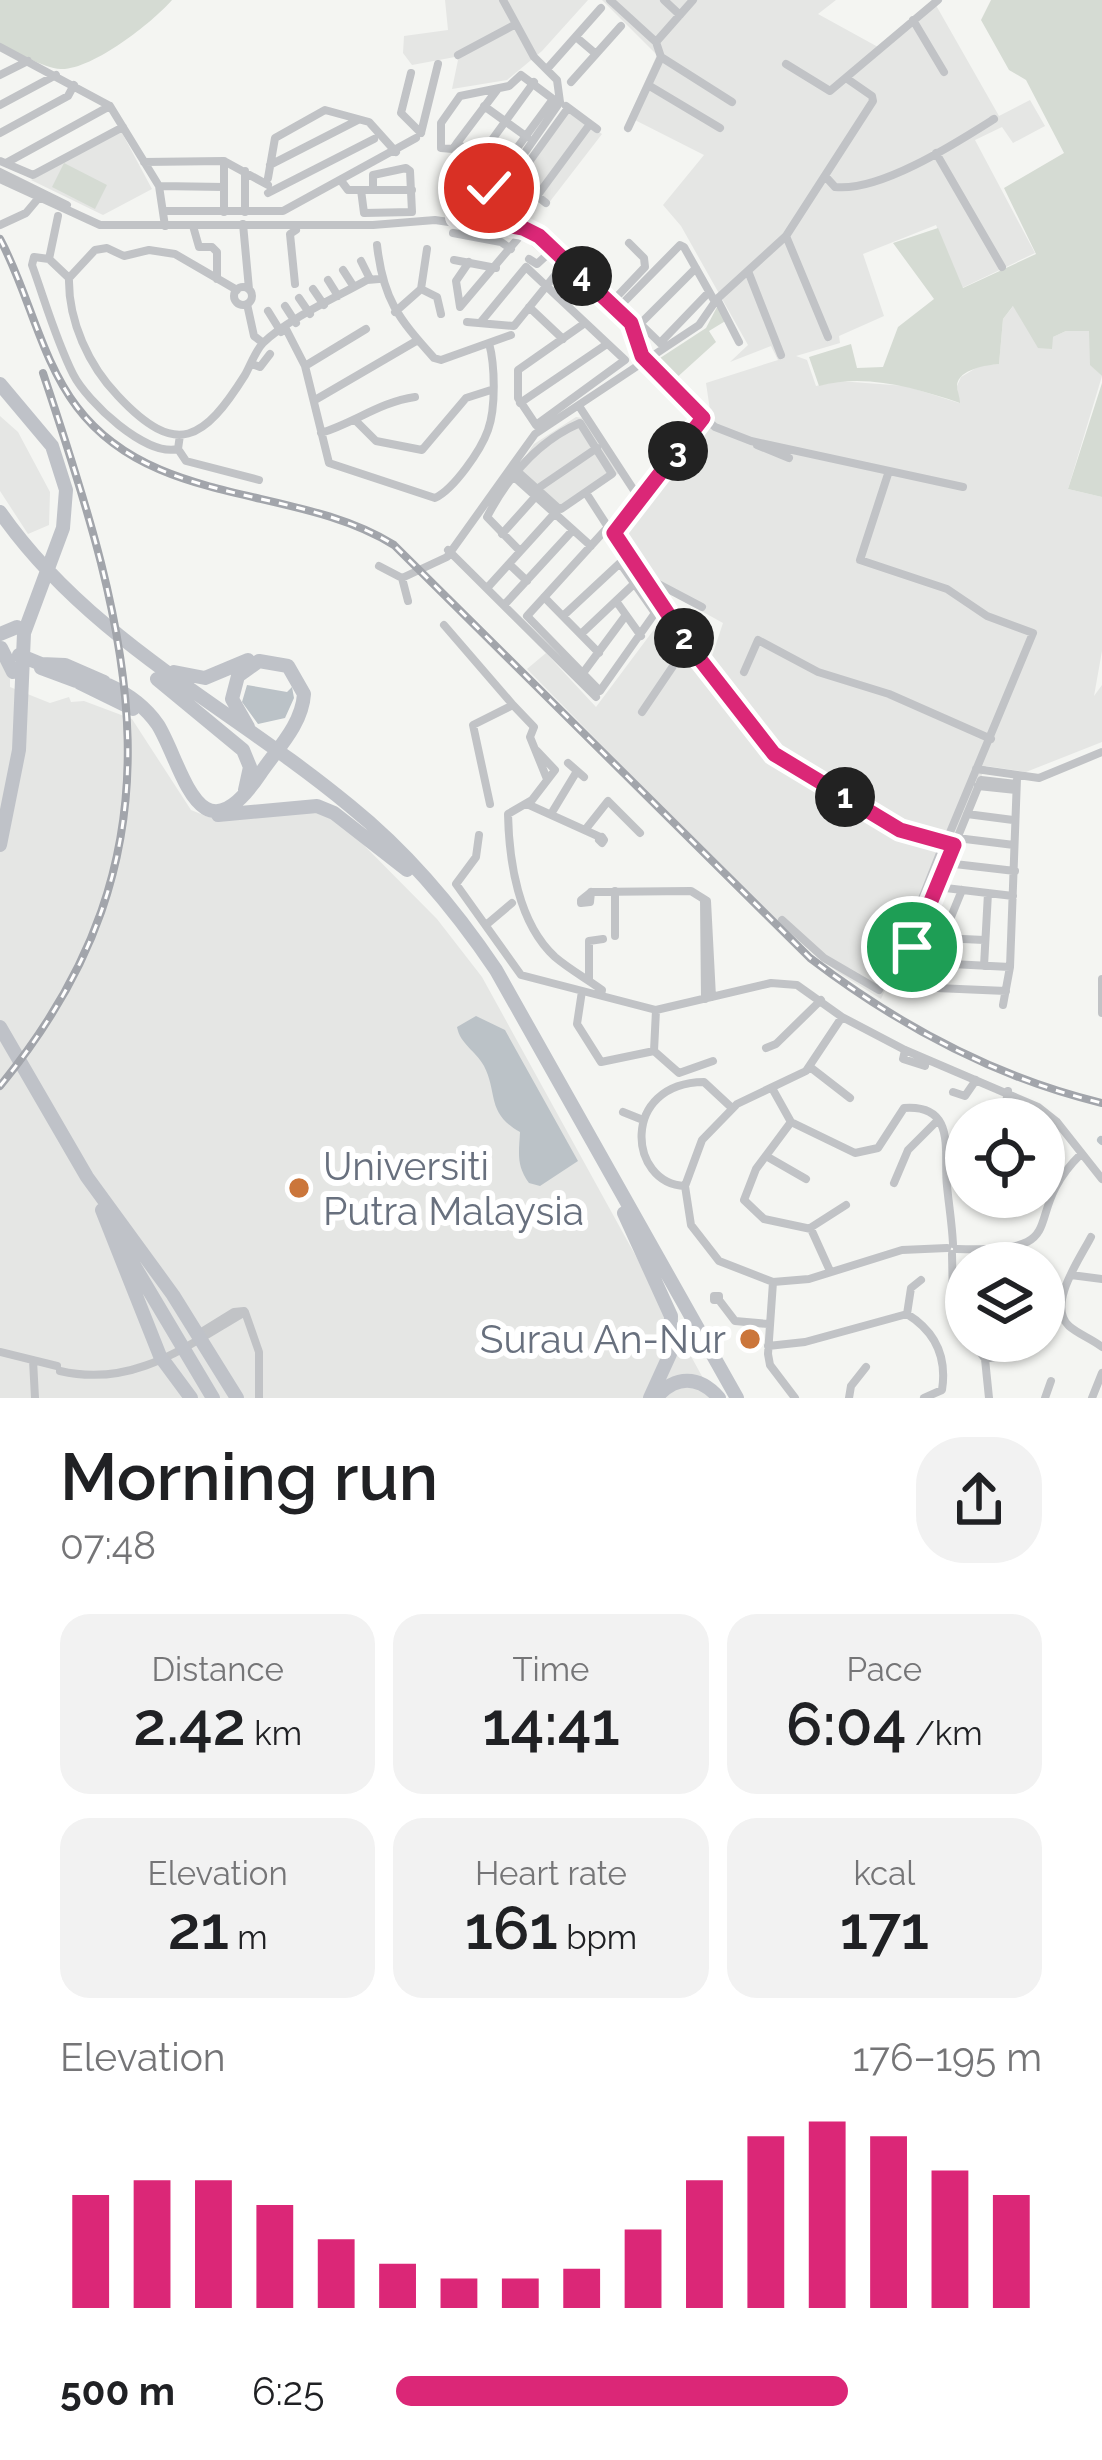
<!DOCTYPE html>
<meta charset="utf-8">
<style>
:root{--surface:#fff;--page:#f2f2f2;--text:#202124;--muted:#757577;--accent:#db2777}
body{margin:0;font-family:Raleway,sans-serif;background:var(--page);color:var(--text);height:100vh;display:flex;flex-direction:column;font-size:45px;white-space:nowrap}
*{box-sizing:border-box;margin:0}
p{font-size:39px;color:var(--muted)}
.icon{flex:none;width:66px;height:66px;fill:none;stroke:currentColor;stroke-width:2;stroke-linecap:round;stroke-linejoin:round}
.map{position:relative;height:1398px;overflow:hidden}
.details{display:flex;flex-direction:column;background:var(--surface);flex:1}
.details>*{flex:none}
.controls{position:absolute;left:945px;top:1098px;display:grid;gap:24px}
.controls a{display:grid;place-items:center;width:120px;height:120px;border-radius:50%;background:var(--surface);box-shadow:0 3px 9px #0004;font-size:60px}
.pin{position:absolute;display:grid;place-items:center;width:102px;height:102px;color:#fff;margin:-51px;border:6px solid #fff;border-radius:50%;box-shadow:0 3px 12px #0007}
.km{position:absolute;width:60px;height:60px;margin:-30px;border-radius:50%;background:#222;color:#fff;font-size:33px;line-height:60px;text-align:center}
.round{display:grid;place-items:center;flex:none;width:126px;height:126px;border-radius:48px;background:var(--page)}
.head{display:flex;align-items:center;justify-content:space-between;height:204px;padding:0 60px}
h1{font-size:66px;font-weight:600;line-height:90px}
.metrics{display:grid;grid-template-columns:repeat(3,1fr);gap:18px;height:204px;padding:12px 60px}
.metrics div{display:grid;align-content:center;border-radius:30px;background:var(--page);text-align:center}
.metrics b{font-size:60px;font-weight:600}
.metrics small{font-size:33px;font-weight:400}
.metrics p{font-size:33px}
.chart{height:336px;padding:24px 60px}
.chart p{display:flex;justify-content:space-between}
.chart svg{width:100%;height:216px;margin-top:12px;stroke:var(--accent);stroke-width:6}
ul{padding:0 60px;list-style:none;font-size:39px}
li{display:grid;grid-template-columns:192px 144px 1fr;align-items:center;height:90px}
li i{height:30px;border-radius:15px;background:var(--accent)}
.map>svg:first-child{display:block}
.built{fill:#e5e6e4}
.green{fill:#d5dbd3}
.water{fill:#bbc2c7}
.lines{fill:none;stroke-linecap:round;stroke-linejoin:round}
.river{stroke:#bbc2c7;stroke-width:8}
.minor{stroke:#c1c3c6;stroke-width:8}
.highway{stroke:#bfc2c8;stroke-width:14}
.rail-casing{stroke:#a2a5ab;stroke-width:8}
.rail{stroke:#fff;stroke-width:3;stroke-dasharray:9;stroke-linecap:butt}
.route-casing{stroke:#fff;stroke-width:24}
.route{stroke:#db2777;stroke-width:15}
.poi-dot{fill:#cb763b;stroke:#fff;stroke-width:4.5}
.labels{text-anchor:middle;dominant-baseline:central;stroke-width:12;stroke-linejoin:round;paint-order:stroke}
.poi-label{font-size:39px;fill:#68707e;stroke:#fff;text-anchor:start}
</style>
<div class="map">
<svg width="1102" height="1398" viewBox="0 0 1102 1398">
<rect width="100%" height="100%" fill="#f4f5f2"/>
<path class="built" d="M445,0H588L542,51L507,80L452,89L458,60L455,57L412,65L403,53L404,36L448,30Z
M602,0H836L818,14L878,47L933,0L999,116L1030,100L1045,126L1013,143L1002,127L975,140L1035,253L962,288L936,225L863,254L884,316L839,336L840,343L796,356L807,360L816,386L839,381L906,386L959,403L957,386L961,377L981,365L999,364L1003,319L1014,305L1053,337L1066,331H1090V364L1102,376L1068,489L1102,497V651L1094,696L1102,685V742L1026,772L986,766L881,999L839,973L778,925L527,669L546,653L596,707L664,616L707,671L723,623L647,581L623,545L619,529L711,417L706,383L778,360L771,346L730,362L748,345L681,226L663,205L704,155L629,117L657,55Z
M568,109L602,134L548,204L518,179Z
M121,131L152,189L103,215L31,180Z
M0,416L18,432L50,492L49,525L28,534L0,491Z
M576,417L583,418L619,473L561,513L514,473L534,444Z
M0,651L10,665V687L50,703L69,697L71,702L84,701L132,719L191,810L211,818L318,811L337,818L437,919L482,977L714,1398H0Z"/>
<path class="green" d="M0,0H172C152,23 92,70 61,69C42,68 18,52 0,44Z
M991,0H1102V376L1090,365L1089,331H1066L1053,337L1052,349L1038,348L1013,306L1003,319L999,364C987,365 959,369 957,385C957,391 960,397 960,403C915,388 866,373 819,386L809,357L851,344L857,368L883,367L898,327L934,299L893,243L938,228L963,288L1036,254L1004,188L1064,153L1026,80L1009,70L981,20Z
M64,163L107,185L95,209L52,187Z
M717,307L727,320L709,331L716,342L673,381L657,360L706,328Z
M1102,383V497L1068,489Z"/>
<path class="water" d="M247,685L287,692L292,687L294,698L285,718L258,724L242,702Z
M476,1016L505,1030L578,1161L540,1186L529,1183C516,1165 519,1153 520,1132C486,1113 498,1093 484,1066C476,1051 460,1044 457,1027Z"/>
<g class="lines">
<path class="river" d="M1101,1140L1102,1141"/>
<path class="minor" d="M503,0L534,57L557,80L560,102
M610,0L656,42
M664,0L680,15
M913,20L944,72
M576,37L596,54
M656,42L693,0
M0,47L110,106L159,186L165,226
M458,55L516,24
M661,57L732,102
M786,64L830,91L938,0
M547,69L601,8
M411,73L401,113L421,133
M0,75L28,61
M571,82L621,26
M648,85L720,128
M0,105L56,75
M484,106L527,137
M566,106L597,129
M628,128L661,57L656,42
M0,133L68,96L74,85
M421,133L438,64
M457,143L498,174L553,99L521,75L509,86L460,96L441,123V148L453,149L457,143L497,90
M936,153L1002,267
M478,159L534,82
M0,161L33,175L123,127
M144,162L224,161L268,185
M6,163L110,106
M270,165L358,120
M245,171V212
M0,172L67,205
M825,176L835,187C880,192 956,143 994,119
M268,178L275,138L325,110L369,122L396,152
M514,178L546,203
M0,179L100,225H373L435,220L524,233L626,327L642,364L715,427L751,441L963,487
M516,180L568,108
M342,182L348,190H412
M159,186L224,187
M361,190L364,213L412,212L410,171L406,168L373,175V190
M268,193L374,139
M537,196L590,124
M165,211H283L416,138
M224,212V161
M58,216L49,259L69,278
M456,221L462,199L505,181L560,102
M243,224L249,289
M0,225L26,213L42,194
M193,226L199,247H212L217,252V279
M532,231L631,323L642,356L660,374
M453,233L501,242L511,249
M786,236L828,337
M377,245C383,299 398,318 434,358L441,360L511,335
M49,259L34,257L32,265C45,301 56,340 73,374C87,402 146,457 178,449L180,435
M529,259L537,264L549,253
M454,260L496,268
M361,261L370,279
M469,262L456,281L460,307L526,229
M343,270L354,287
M748,271L781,355
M69,278C68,321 89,366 118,396C177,459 204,440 245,375C250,366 256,350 263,343C286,320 337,297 367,280L379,279
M69,278L95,250L107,248L124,256L149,250L175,254L237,290
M328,280L338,296
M295,284L290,234L296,230
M234 296a9 9 0 1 1 18 0a9 9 0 1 1-18 0Z
M313,289L324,305
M421,289L437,297L441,314
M709,292L660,343L621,305L680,245L684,247L715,302
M299,298L310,314
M717,299L739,342
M247,304L254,336L263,343
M609,305L645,267L644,258L629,243
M285,306L296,323
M529,307L563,339
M268,311L281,332
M395,312L421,289L427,249
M467,322L514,326L565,263
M480,323L526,267L625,360L536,425
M640,324L696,268
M286,329L305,366L329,463L435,498C454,489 481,450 488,430C496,408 495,365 489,343
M252,364L260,367L270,354
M305,366L366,329
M315,400L418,340
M520,403L607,344
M579,406L639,498
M703,418L616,529L619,543L774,754L900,830L954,845
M356,421L376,441L422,450L466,398L491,390
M536,425L518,398V370L585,323
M321,433C354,423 380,402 415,397
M757,445L789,458
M178,449L186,461L259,480
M512,467L517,471L557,507L561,509L612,474L580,423C538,441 508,477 487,517L520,551
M888,474L860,560L947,589L987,616L1033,633L946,842
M512,475L591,546
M537,489L597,448
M502,534L536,496
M448,550L596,697
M509,564L527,581
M379,566L402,578L408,601
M402,578L447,557L535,434L699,325L717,299L786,236L873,101L872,96L846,78
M643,581L647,578L702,607
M488,587L555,513
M544,597L599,653
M616,601L641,636
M505,604L573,530
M527,616L600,691L655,613L620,563L563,616
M527,616L608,527L588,496
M444,625L513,705
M581,634L636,582
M744,672L758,640L818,672L889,694L991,739
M583,673L626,615
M642,712L688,644
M537,751L555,770L532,800L508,814C509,861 518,923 555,957C569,969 587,979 602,990L601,995
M568,763L584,777
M976,769L1039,778L1102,752
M978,786L1016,790
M490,804L473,725L513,705L534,727L530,737L547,779
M527,804L600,837
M551,814L577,771
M967,814L1013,820
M585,830L608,801L640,833
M479,835L476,857L456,884L521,975L656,1010L771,983L797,985L842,1017L905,1050L1038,1107L1057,1122L1102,1179
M602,837L604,840L602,843L599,840Z
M957,838L1014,845
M946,863L1015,871
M937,887L1013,896
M615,891V936
M591,892L691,891L707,901L712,997
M591,892L590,902L581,903V900Z
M704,900L705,999
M782,920L824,958L879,990L912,924L944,843
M486,925L512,903
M942,938L984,940
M932,963L1010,967
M984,966L988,893
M589,979V941L603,939
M1102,979V1013
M922,988L962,890
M582,991L577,1024L601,1062L654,1051L656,1010
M1006,991L913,987L901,976L981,780L1016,784
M1003,1005L1010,967L1017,778
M842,1017L806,1071L737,1104L702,1140L685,1186L691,1225L719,1261L773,1282L809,1279L902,1250L947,1248
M766,1048L776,1044L821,1000
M905,1050L903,1059L925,1066
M654,1051L679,1073L713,1061
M810,1067L850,1098
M772,1088L791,1122L855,1153L878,1148L904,1108C958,1104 943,1154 947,1186C949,1206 952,1224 953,1244
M953,1092L965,1096L976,1080
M623,1112L643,1120
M1003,1119L1008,1091
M791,1122L756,1169L744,1200L764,1219L811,1229L830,1271
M766,1156L806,1179
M955,1177L966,1182
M894,1183L908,1150L937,1121
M685,1186C628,1184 620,1083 704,1082L732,1108
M810,1228L846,1205
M1091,1237C1081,1257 1046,1305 1069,1326C1078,1334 1092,1339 1102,1347
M957,1249C1081,1253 1015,1219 1081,1154
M952,1254L953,1301L966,1333
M1071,1275L1102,1279
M773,1282L768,1354L770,1365L795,1398
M714,1296H719V1300H714Z
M719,1300L735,1321L768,1324
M245,1312L259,1352V1398
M907,1314L911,1288L921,1280
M200,1333L234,1312L244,1311
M972,1341L985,1359L989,1398
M768,1346L805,1342L907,1314C936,1332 947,1358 942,1390L924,1398
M0,1352L57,1366
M985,1359L1019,1352
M33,1360L35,1398
M60,1371C133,1388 185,1347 245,1312
M849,1398L851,1386L866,1367
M1045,1398L1051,1381
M1092,1398L1102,1373"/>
<path class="highway" d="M0,384L52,446L66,490L63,528L24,633L19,750L0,845
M0,512C90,641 232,708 350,806C407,852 455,909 496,970L737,1398
M0,634L17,627
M1,648L13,672
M19,655L41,664L65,665L104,682
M41,668L76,681
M174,672L205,678L248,660
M157,679L243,750L250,767L245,790
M80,683L133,709
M108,685C128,694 145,706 158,725C183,766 199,865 260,774C277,749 302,725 304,694L288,666L259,661L238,676L232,699L248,727
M218,815L317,806L334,813L407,870
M0,1027L87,1177L173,1295L237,1398
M102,1210L160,1356L191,1398
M624,1213L671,1316L670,1354L650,1398
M116,1235L213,1398
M656,1398C675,1375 699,1375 719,1398"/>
<g class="rail-casing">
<path id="rail" d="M0,239C29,293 40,358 77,407C153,508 296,484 394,545L810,958C898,1025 993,1077 1102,1103
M0,1086C195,848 131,637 43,373"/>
</g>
<use href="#rail" class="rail"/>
</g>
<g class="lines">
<g class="route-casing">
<path id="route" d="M489,188L462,199L457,217L523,228L539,236L631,323L642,356L703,418L614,533L688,644L774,754L900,830L954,845L912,947"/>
</g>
<use href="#route" class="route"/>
</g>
<g class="poi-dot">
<circle cx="299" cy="1188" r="12"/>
<circle cx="750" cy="1339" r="12"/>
</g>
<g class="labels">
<g class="poi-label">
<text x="323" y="1166">Universiti<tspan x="323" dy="45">Putra Malaysia</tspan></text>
<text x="726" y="1339" text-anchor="end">Surau An-Nur</text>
</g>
</g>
</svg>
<div class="controls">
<a><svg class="icon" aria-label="locate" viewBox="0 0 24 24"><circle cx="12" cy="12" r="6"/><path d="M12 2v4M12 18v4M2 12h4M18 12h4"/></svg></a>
<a><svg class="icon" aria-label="layers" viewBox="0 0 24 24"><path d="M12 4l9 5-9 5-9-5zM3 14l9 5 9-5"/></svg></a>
</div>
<div class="pin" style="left:912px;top:947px;background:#1e9e55"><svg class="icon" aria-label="arrive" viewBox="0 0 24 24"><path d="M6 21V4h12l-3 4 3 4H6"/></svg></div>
<div class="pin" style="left:489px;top:188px;background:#d93025"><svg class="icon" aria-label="check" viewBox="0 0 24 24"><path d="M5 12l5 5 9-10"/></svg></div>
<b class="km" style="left:845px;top:797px">1</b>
<b class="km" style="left:684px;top:638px">2</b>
<b class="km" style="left:678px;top:451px">3</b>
<b class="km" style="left:582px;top:276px">4</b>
</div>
<section class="details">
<div class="head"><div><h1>Morning run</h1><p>07:48</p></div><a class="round"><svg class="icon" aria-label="share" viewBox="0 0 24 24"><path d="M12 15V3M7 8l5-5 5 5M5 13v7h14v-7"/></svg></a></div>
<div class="metrics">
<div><p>Distance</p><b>2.42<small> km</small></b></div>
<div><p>Time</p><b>14:41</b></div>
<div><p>Pace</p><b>6:04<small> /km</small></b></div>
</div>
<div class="metrics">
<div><p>Elevation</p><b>21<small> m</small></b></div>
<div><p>Heart rate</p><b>161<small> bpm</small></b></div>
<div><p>kcal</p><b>171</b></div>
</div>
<div class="chart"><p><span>Elevation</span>176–195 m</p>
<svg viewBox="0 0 160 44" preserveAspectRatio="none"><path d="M5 44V21M15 44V18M25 44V18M35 44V23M45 44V30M55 44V35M65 44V38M75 44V38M85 44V36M95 44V28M105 44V18M115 44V9M125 44V6M135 44V9M145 44V16M155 44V21"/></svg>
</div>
<ul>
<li><b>500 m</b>6:25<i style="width:70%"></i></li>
</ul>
</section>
